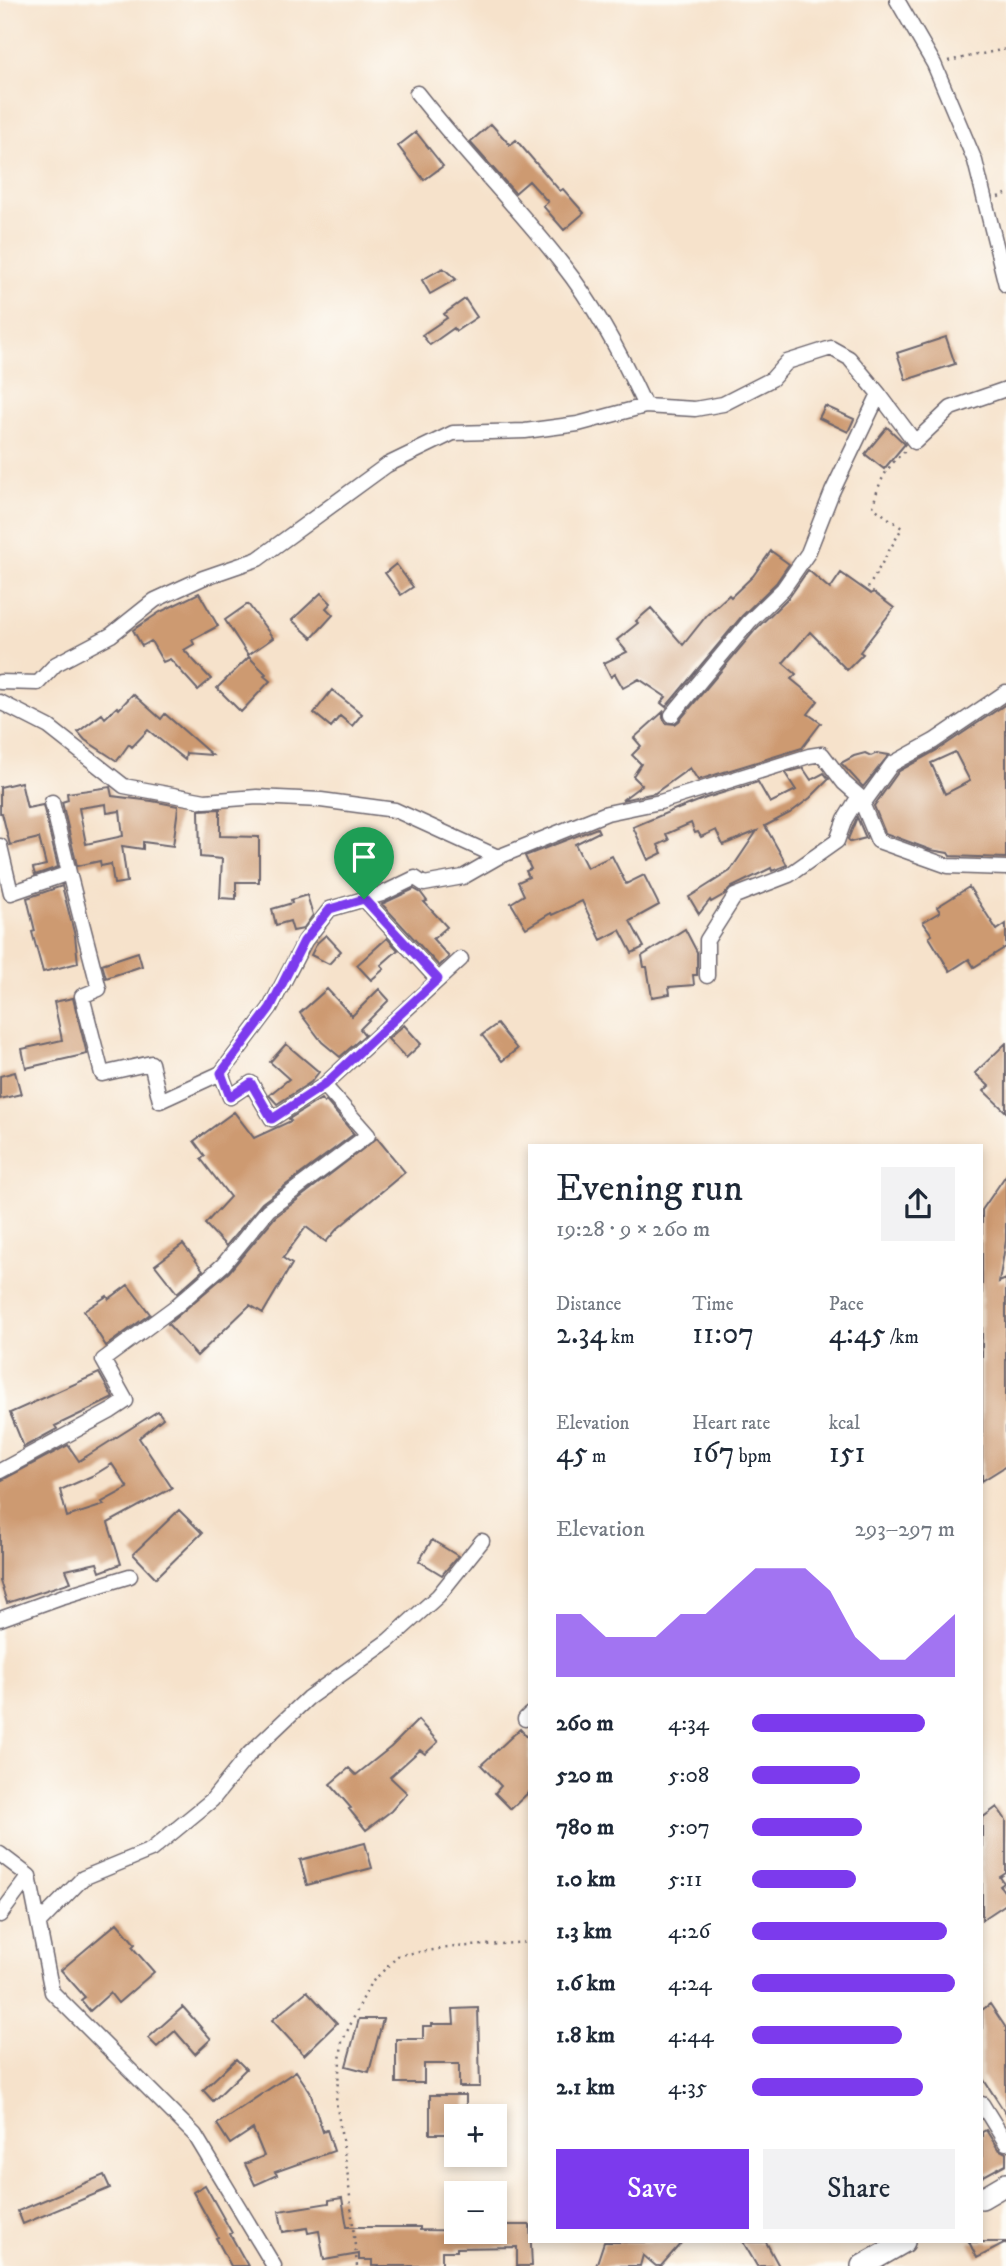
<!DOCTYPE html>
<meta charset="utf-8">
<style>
:root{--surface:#fff;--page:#f2f2f3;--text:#1f2937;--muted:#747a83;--accent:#7c3aed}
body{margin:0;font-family:"IM FELL DW Pica",serif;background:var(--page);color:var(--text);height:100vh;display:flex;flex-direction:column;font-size:26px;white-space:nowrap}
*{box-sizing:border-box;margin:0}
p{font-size:23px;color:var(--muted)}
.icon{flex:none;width:38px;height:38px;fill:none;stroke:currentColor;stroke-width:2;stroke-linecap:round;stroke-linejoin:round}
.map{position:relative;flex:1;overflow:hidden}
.sheet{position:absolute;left:528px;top:1144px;width:455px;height:1099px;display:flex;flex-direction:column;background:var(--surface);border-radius:0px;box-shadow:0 4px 10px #0003}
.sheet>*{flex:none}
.tools{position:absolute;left:444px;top:2104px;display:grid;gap:14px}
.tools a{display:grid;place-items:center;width:63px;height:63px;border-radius:0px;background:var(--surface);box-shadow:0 4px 10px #0003;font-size:35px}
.pin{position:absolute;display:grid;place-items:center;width:60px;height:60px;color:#fff;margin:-72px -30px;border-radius:50% 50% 50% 0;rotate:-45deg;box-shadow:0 0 7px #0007}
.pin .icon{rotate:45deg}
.round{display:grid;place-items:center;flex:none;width:74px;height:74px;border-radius:0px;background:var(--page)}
.head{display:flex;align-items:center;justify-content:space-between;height:119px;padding:0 28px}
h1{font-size:38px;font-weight:600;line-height:52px}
.stats{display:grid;grid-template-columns:repeat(3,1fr);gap:10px;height:119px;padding:7px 28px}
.stats div{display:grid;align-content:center}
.stats b{font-size:30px;font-weight:600}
.stats small{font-size:19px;font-weight:400}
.stats p{font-size:19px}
.chart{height:196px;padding:14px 28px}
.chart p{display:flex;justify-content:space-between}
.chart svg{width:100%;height:126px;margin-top:7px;fill:var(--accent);opacity:.7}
.action{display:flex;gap:14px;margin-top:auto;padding:14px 28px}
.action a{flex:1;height:80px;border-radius:0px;background:var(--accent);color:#fff;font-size:28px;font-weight:600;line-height:80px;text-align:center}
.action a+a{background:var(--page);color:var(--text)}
ul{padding:0 28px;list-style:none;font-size:23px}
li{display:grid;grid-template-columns:112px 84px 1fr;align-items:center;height:52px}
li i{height:18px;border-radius:9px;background:var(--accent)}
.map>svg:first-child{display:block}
.building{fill:#cd9a71;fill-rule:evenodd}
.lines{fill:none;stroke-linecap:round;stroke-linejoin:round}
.minor-casing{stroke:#6c656d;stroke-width:17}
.secondary-casing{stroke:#6c656d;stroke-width:24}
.path{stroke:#6c656d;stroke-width:2.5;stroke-dasharray:2 5;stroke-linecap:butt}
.minor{stroke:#fff;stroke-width:14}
.secondary{stroke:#fff;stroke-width:21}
.route-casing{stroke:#fff;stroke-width:14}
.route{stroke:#7c3aed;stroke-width:9}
</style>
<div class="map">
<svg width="1006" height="2266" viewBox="0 0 1006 2266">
<rect width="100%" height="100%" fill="#fdfcf7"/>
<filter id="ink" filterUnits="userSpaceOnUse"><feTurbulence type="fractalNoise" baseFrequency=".0143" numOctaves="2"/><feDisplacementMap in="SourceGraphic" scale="14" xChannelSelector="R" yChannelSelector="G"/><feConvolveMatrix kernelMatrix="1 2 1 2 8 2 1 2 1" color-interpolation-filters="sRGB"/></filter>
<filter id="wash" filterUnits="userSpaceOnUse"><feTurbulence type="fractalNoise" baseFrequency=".00686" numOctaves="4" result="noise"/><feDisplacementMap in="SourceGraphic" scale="28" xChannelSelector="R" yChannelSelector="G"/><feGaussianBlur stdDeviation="1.57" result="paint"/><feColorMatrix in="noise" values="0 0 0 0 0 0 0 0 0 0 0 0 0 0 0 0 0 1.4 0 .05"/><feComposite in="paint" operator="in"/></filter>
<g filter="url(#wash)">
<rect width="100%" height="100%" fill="#f6e2cb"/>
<g id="blocks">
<path class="building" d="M491,124L510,145L516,140L560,191L563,189L584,213L564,230L543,206L548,202L529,181L515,193L470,142Z
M416,132L443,166L424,180L398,146Z
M443,268L456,279L430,294L422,280Z
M465,299L477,317L456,331L454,328L430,345L422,335L447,318L444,314Z
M946,337L955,364L906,380L897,353Z
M825,406L854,419L848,432L819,418Z
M887,427L905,444L884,469L865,454Z
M771,551L789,564L776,583L742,616L666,707L661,703L666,697L639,679L623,688L615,674L611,677L604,663L627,652L617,640L638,623L636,621L651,608L683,645L707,615L729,595L731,597L753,576Z
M396,564L413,587L401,595L385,573Z
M808,570L830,589L841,573L871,594L873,592L894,608L860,652L863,654L847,670L810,632L783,663L796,674L791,679L818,701L808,714L821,723L802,748L698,780L690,768L655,793L622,800L642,785L633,776L641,764L632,755L641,746L634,738L663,712V718L666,723L675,724L679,721L756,629L790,596Z
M199,593L218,626L192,640L194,644L184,650L211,679L198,690L170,659L163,662L151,641L142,646L133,630L160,612Z
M321,593L331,603L326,608L333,615L312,638L292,620Z
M248,604L273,638L248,655L225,620Z
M249,657L266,674L264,676L270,681L241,712L217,688Z
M332,690L362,714L352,726L340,716L331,727L314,713Z
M133,694L161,719L165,714L212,755L186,753L185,760L148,730L132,747L129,744L117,761L85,740L78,732L102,714L105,718L117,707L119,709Z
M1006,704V858L950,856L948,853L931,850L885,833L874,806L899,771L939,749ZM955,752L970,781L945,794L931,763Z
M865,753L871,756L877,753L889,755L863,787L841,763L854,756Z
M803,768L811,780L824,773L829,779L810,798L790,813L765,826L787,865L772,871L771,868L732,887L725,894L711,902L710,900L699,914L689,897L730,871L757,831L723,845L716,830L701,837L698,832L695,833L691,823L666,834L669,840L658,845L662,853L648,860L633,827L678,808V809L706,798L758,782L770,803L796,790L785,773Z
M21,782L27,808L43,805L58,867L35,875L33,868L46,865L39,838L10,845L2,813H0V787Z
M110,787L112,796L152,801L178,806V808L173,846L143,842V849L122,846L127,882L114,884L111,864L101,866L100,861L77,866L62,802L68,800L67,793ZM106,804L107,813L120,811L123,836L86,844L79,808Z
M220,809V836L259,837V882H236V899L220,898L222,859L200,857L199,810Z
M857,817L866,838L850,842L848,839Z
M597,828L599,832L575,844L587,868L612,856L626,884L644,875L659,905L630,921L644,947L632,953L620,930L601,940L582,901L552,915L551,913L526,928L511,903L524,895L518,882L529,877L526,871L531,869L525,856Z
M62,886L75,936L78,963L43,972L32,932L35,931L27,898Z
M969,887L997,930L1006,924V947L974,967L969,959L950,971L929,937L932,935L923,922L940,912L937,907Z
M414,889L421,893L427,901L424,902L447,927L433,939L449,957L439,966L382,904Z
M307,895L313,915L303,929L293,931L290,921L276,925L272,909L292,903L291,900Z
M685,929L697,952V975H693L694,985L669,987L670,994L652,997L647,967H644L642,956Z
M326,935L341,951L329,964L311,955L317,943Z
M387,938L398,950L381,965L384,969L371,980L357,965Z
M138,952L142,966L106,978L102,964Z
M327,989L352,1016L379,989L389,1000L360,1029L365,1035L340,1057L322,1042L300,1013Z
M73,998L87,1054L26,1068L22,1049L62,1040L54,1002Z
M497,1024L517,1049L502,1061L482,1035Z
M404,1025L421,1044L406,1058L388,1039Z
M1006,1043V1112L984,1091L989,1086L975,1073Z
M286,1044L319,1072L311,1082L277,1104L269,1095L289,1079L270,1062Z
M15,1072L21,1094L0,1099V1076Z
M321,1099L324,1103L326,1101L354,1134L262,1203L226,1246L205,1224L230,1197L201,1159L205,1156L194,1141L234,1112L254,1138L291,1121L289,1119Z
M377,1138L405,1172L337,1229L326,1242L306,1227L283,1258L292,1264L263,1313L250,1305L197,1356L168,1324L229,1272L275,1217Z
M1006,1175V1241L999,1282L1006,1279V1466L982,1481V1210Z
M183,1244L203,1270L177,1293L155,1265Z
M128,1285L150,1314L106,1346L84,1311L107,1296L109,1299Z
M99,1373L113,1398L55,1426L57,1429L22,1448L24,1447L10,1413Z
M158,1411L163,1418L139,1438L172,1488L108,1523L121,1564L100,1572L97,1563L66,1570L71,1582L7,1603L0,1581V1481L68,1445L79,1461ZM112,1464L128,1488L102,1502L104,1505L67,1517L60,1490L94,1475Z
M179,1510L202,1533L156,1578L133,1554Z
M432,1540L458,1556L442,1575L419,1561Z
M418,1720L438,1742L425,1754L420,1750L390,1777L407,1793L391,1811L366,1830L349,1809L351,1808L330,1784L349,1768L356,1775L391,1747Z
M520,1729L530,1740V1791L511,1809L495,1793L501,1786L481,1765Z
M997,1807L1006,1820V1873L1000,1877L1004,1883L1000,1886L1006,1894V1904L982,1920V1818Z
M365,1843L372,1868L307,1885L300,1860Z
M117,1923L135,1944L132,1947L154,1972L118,2003L110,1993L90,2011L81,2000L85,1997L61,1970Z
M307,1991L337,2023L304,2055L272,2020Z
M990,2004L1006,2028V2114L982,2077V2010Z
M183,2007L211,2039L195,2054L175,2031L157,2047L148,2038Z
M478,2008L480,2087H459V2064H424V2083H396V2039H423V2026H432V2024H454L453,2009Z
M359,2019H383L369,2072L346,2066Z
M236,2059L246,2069L213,2101L203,2090Z
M296,2071L310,2092L323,2132L327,2130L334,2151L275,2172L277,2175L255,2185L245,2164L264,2156L253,2129L230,2144L217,2124Z
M430,2095H466V2116H457V2134H430Z
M986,2130L998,2149L1006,2153V2164L982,2177V2132Z
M104,2175L110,2188L23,2224L18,2211Z
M205,2185L232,2233L230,2234L248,2266H231L216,2238L218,2237L193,2192Z
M342,2198L347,2227H420V2230L495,2231V2225H530L532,2266H517V2247L457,2248V2251H442V2266H372V2260H359V2254L324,2260L319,2231L308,2233L307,2228L283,2232L279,2211L329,2203V2200Z
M604,2242H682L661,2266H656L643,2255L640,2266H596Z
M743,2242H766L779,2266H757Z
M969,2242H1006V2243L977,2258Z"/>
</g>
</g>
<g filter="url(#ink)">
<use href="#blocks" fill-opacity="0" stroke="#6c656d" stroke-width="2"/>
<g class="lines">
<g class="minor-casing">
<path id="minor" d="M897,0L934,64L975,161L1006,285
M417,93C463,152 516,205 562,264C596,307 622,356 645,406
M0,682L38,683L56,664L111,635L155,600L203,578L258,559L387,465L453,433L525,431L578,424L645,406L695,409L723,404L772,379L787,362L831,348L849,358L879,394
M0,702L49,727L124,786L205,801L257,797L321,800L395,810L498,857L607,813L660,802L809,756L822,754L844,783L859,796L878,841L948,866L1006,868
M672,715L749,622L783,589L808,553L832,492L879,394L915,442L951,408L1006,389
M52,802L69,873
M863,804L892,764L934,741L1006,692
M0,846L11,893L69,873L99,989L82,996L102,1074L151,1063L160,1101L221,1073L230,1097L251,1083L272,1119L324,1085L461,959
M364,899L438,980
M707,976V940L735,896L789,875L837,841L845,819L859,796
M221,1073L270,1008L305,941L330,909L382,894L415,878L424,884L463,877L498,857
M0,1471L111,1411L126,1401L103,1360L175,1307L223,1265L268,1210L368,1135L324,1085
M0,1619L61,1597L130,1576
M525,1719L530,1714
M0,1854L29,1876L52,1992L195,2135L274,2266
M0,1915L29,1876
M39,1923L83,1878L151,1850L212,1800L249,1754L308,1698L388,1641L438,1596L482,1541
M982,2104L1006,2143"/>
</g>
<g class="secondary-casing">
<path id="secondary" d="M982,2198L1006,2184
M862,2266L904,2242"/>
</g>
<path class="path" d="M948,61L1006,49
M998,197L1006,194
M868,588L902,528L873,507C878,483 886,467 905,451
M357,2266L348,2177L336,2101L342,2042L370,1984L399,1955L455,1947L530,1942"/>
<use href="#minor" class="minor"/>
<use href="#secondary" class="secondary"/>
</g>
</g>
<g class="lines" filter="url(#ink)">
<g class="route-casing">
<path id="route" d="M364,899L438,979L324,1085L272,1119L251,1083L230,1097L221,1073L270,1008L304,941L330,909Z"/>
</g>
<use href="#route" class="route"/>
</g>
</svg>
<div class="tools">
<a>+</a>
<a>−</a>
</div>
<div class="pin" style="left:364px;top:899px;background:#1e9e55"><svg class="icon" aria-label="arrive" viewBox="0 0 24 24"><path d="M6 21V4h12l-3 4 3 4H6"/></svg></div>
<section class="sheet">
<div class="head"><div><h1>Evening run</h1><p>19:28 · 9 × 260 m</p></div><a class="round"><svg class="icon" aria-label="share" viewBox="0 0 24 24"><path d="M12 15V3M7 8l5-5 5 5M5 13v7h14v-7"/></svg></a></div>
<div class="stats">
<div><p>Distance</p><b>2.34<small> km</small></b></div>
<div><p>Time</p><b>11:07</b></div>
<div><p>Pace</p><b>4:45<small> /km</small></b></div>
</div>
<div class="stats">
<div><p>Elevation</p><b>45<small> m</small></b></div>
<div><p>Heart rate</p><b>167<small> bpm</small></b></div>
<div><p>kcal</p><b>151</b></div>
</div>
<div class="chart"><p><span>Elevation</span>293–297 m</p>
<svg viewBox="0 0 160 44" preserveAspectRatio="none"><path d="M0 44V22L10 22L20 30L30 30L40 30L50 22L60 22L70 14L80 6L90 6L100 6L110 14L120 30L130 38L140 38L150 30L160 22V44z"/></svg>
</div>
<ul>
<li><b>260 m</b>4:34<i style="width:85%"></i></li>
<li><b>520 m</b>5:08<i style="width:53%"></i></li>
<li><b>780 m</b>5:07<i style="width:54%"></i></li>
<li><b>1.0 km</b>5:11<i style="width:51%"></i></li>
<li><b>1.3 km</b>4:26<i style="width:96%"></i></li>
<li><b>1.6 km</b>4:24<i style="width:100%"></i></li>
<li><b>1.8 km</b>4:44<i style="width:74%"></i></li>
<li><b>2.1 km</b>4:35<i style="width:84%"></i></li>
</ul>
<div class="action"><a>Save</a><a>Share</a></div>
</section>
</div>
